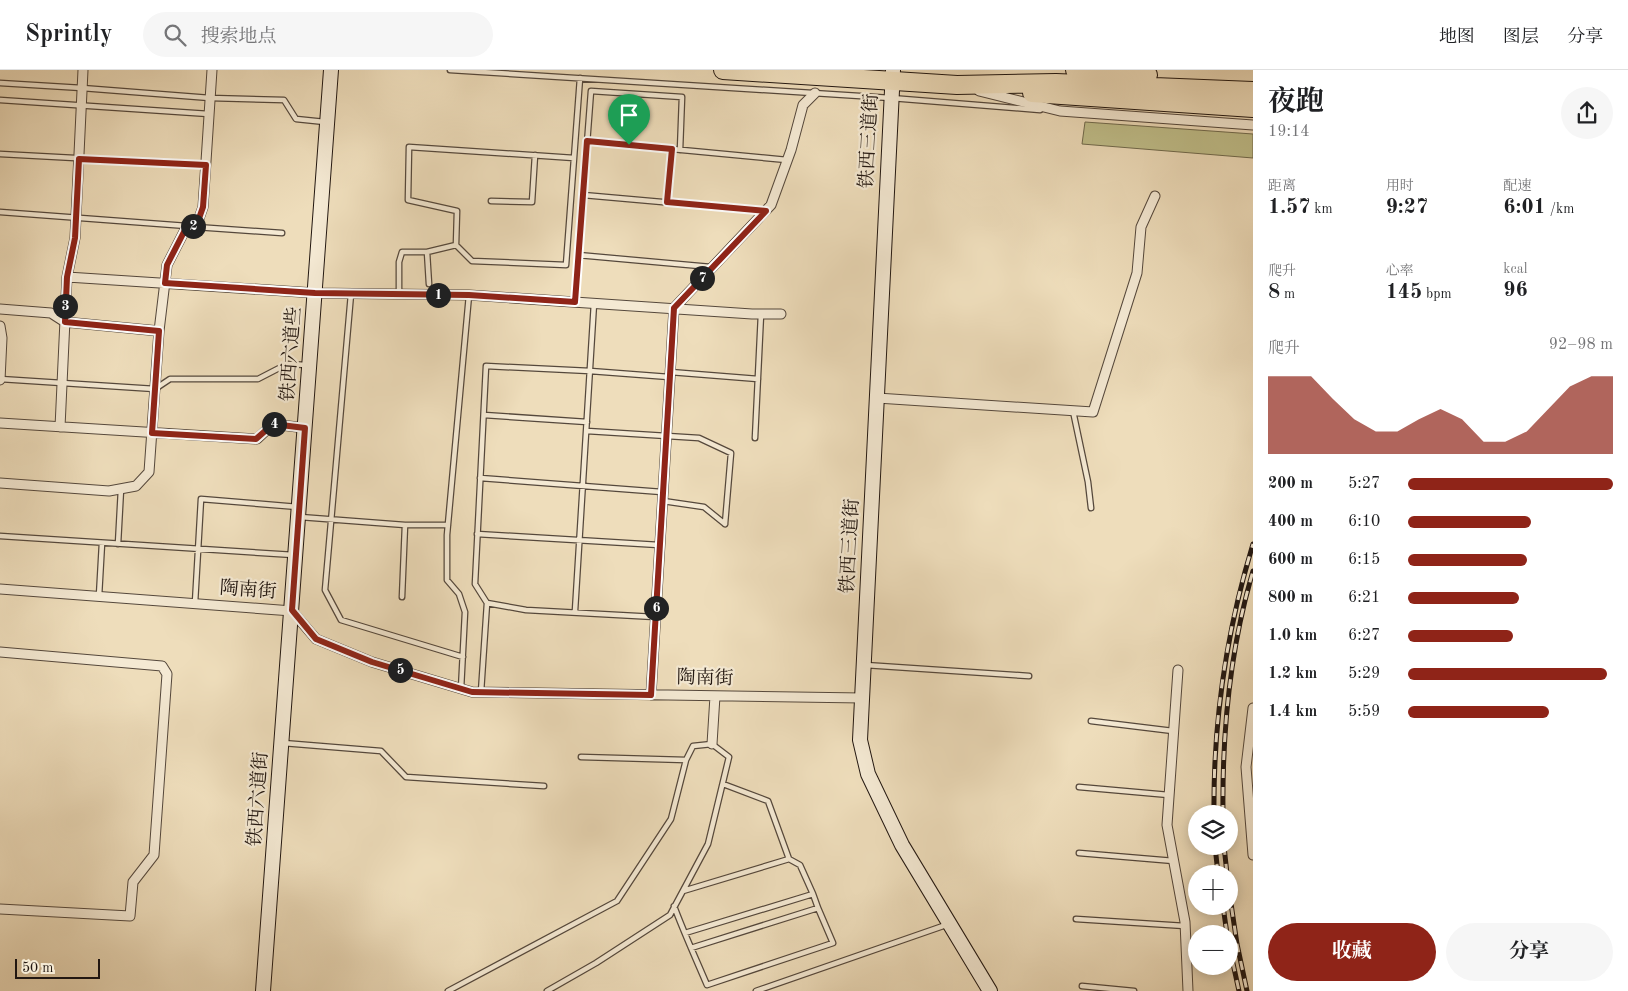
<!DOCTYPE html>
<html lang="zh">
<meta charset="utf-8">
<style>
:root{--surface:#fff;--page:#f6f6f6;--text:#202124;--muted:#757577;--line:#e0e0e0;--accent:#8f2418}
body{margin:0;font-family:"Old Standard TT","Noto Serif SC",serif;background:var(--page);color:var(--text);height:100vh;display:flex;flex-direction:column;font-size:19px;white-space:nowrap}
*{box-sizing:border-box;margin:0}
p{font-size:16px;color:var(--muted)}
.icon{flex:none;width:28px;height:28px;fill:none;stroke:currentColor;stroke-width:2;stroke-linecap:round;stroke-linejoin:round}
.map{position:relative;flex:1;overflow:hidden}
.details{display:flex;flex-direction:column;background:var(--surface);width:375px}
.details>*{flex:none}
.tools{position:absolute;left:1188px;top:735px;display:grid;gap:10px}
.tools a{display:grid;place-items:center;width:50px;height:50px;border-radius:50%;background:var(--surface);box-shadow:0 2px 12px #0003;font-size:25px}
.scale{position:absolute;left:15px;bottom:12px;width:85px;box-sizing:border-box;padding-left:5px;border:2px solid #221711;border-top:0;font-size:14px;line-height:18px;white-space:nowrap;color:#221711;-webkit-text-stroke:4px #f4e9d3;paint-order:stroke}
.pin{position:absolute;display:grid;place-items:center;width:42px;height:42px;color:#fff;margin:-51px -21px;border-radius:50% 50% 50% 0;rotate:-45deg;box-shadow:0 0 5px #0007}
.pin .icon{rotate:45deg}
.km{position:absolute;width:25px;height:25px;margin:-12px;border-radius:50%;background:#222;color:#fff;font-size:14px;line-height:25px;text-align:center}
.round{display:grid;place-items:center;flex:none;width:52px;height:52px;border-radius:26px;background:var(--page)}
.head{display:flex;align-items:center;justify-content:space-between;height:85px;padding:0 15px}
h1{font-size:28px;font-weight:700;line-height:38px}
.stats{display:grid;grid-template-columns:repeat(3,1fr);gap:8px;height:85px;padding:5px 15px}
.stats div{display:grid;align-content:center}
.stats b{font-size:21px;font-weight:700}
.stats small{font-size:14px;font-weight:400}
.stats p{font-size:14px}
.chart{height:140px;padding:10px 15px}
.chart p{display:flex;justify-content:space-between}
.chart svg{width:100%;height:90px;margin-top:5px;fill:var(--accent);opacity:.7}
.button{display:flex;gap:10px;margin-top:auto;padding:10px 15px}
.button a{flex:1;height:58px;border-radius:30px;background:var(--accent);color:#fff;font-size:20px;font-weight:700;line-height:58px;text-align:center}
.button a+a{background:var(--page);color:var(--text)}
ul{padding:0 15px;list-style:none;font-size:16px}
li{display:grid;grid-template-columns:80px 60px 1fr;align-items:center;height:38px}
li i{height:12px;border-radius:6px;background:var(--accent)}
header{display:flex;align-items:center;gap:30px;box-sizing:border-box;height:70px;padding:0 25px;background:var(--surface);border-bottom:1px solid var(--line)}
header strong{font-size:24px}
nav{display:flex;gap:28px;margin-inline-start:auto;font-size:18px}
.search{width:350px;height:45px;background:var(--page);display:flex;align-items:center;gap:12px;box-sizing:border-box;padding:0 18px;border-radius:28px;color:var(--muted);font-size:19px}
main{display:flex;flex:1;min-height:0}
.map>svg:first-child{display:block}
.green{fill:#c0bf8b;stroke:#716b4e}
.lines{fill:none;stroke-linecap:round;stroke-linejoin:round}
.lane-casing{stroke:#55483c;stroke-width:7}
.street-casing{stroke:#55483c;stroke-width:11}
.secondary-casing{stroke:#221711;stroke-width:16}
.highway-casing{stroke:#221711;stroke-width:20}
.lane{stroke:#f4e9d3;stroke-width:4.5}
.street{stroke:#f4e9d3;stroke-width:9}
.secondary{stroke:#f4e9d3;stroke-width:14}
.highway{stroke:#edb;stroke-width:18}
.rail-casing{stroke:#221711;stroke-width:5}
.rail{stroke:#f4e9d3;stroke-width:3;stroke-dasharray:9;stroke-linecap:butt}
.route-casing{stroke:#fff;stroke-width:10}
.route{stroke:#8f2418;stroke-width:6}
.labels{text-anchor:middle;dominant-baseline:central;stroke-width:4.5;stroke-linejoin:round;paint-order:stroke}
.street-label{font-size:19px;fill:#221711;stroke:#f4e9d3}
</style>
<header>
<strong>Sprintly</strong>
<div class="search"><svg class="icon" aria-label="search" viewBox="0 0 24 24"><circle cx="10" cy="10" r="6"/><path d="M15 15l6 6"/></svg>搜索地点</div>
<nav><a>地图</a><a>图层</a><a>分享</a></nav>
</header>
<main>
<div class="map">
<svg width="1253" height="921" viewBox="0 0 1253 921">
<rect width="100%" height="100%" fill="#edb"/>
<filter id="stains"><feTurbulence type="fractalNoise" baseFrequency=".004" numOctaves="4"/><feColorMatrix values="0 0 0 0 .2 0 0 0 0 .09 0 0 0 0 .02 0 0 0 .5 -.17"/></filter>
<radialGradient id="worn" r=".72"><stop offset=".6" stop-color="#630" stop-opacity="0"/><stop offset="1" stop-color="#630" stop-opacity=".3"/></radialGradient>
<path class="green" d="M1085,52L1253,64V88L1082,74Z"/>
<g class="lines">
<g class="lane-casing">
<path id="lane" d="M450,0L891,28L1040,40
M0,13L82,18L210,28L284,30L296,49L325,52
M0,30L209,44
M587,71L787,90
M0,84L206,95
M574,88L409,77L408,130L457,141L456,175L472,191L566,195L580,8
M583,125L764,141
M491,131L532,132L535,85
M667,132L672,79
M0,142L187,156
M196,157L282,163
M427,182L429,214
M578,185L711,197
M351,224L325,520L341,550L463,587
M399,224V192L402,182H427L456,175
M575,232L591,21L682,27L680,80
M670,302L758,309
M0,309L155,319L170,309H258L287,294L307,295
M1073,341L1088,412L1091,438
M484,345L587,352
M587,361L699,368L731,383L725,454
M755,368L761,244
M480,408L662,422
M663,431L704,437L725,454
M300,447L405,455
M477,464L659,475
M0,466L294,485
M118,474L121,419
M99,526L102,473
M402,527L405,455H448
M195,533L201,429L298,437
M487,533L526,540L655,547
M575,541L594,233
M865,595L1029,606
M461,619L465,542L459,524L447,510V465L469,225
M481,622L487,533L475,514L486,296L590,301L669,307
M1091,651L1173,661
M283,673L381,681L406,707L544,716
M581,687L686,690
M1079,717L1169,725
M1079,783L1174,791
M683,821L789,789
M813,824L818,838
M674,836C684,863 696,889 707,915L833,873L818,838L691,878
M1076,849L1185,856
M685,863L813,824L800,795L789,789L768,731L723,714
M1082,916L1134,921
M448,921L617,831L671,749L686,690L693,676L712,674L729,687L708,774L670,845L596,893L547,921
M756,921L946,855"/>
</g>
<g class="street-casing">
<path id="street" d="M979,21L1060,41L1253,55
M67,207L315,223L469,225L752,244H781
M0,239L51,243L65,252L159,261
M0,256L2,268L0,310
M877,328L1093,342L1137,203L1141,157L1155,126
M0,353L257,369L273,354L305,358
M60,357L67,207L75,168L83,0
M0,413L109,421L136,416L149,402L159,261L167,195L187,156L196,157L203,137L212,0
M0,519L292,541L316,569L372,592L472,622L862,628
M0,582L162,596L167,604L154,785L133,812L130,846L0,839
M1178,600L1167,755L1185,852L1188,921
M651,625L674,238L771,135L791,80L803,35L815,23
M1253,638L1246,697L1253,785
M712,674L715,626"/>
</g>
<g class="secondary-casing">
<path id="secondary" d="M893,0L860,670L868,704L902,775L990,921
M263,921L331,0"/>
</g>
<g class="highway-casing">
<path id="highway" d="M723,0L957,15L1056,13L1253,21
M1075,0L1148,5
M1032,23L1253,38"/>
</g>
<use href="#lane" class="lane"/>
<use href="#street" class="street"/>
<use href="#secondary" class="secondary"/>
<use href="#highway" class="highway"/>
<g class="rail-casing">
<path id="rail" d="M1214,744C1213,650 1226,563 1253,474
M1223,744C1222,662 1230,579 1253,501
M1215,776L1218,804
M1224,776L1227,804
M1229,820L1237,874L1247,921
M1223,836L1227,864
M1229,875L1239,921"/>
</g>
<use href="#rail" class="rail"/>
</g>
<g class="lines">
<g class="route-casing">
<path id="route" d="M587,71L672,79L667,132L766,141L674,238L651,625L472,622L372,592L316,569L292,540L305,358L273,354L256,369L152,363L159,261L65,252L67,207L75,168L79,89L206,95L203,137L196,157L187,156L167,195L165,213L315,223L469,225L575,232Z"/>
</g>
<use href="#route" class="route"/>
</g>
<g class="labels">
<g class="street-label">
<text transform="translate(870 71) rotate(-87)">铁西三道街</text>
<text transform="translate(292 284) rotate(-86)">铁西六道些</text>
<text transform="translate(851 476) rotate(-87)">铁西三道街</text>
<text transform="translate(248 521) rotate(4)">陶南街</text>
<text transform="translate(705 609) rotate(1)">陶南街</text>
<text transform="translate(259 729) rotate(-86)">铁西六道街</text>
</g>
</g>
<rect width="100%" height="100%" filter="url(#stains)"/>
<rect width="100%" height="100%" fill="url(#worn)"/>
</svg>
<div class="tools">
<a><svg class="icon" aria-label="layers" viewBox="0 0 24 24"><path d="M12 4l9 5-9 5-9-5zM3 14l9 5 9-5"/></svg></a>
<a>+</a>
<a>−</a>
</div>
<div class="scale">50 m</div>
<div class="pin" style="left:629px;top:75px;background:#1e9e55"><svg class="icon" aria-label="arrive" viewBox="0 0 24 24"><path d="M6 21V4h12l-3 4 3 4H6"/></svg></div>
<b class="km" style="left:438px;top:225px">1</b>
<b class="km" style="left:193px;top:156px">2</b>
<b class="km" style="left:65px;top:236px">3</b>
<b class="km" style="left:274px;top:354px">4</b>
<b class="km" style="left:400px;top:600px">5</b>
<b class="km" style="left:656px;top:538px">6</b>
<b class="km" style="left:702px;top:208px">7</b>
</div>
<section class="details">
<div class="head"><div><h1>夜跑</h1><p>19:14</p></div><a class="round"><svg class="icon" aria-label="share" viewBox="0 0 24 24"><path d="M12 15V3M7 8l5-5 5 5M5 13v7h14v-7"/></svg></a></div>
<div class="stats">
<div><p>距离</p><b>1.57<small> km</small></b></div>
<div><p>用时</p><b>9:27</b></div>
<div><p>配速</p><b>6:01<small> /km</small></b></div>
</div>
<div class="stats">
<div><p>爬升</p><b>8<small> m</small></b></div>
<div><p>心率</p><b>145<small> bpm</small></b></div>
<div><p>kcal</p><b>96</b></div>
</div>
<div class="chart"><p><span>爬升</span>92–98 m</p>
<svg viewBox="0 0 160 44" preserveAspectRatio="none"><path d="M0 44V6L10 6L20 6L30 17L40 27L50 33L60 33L70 27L80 22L90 27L100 38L110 38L120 33L130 22L140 11L150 6L160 6V44z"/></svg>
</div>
<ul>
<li><b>200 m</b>5:27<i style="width:100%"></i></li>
<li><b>400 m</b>6:10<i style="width:60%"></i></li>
<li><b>600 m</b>6:15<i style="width:58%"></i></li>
<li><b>800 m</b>6:21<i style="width:54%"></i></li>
<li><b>1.0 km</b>6:27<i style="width:51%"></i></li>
<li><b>1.2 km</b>5:29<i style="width:97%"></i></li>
<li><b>1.4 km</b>5:59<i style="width:69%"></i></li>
</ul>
<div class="button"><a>收藏</a><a>分享</a></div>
</section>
</main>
